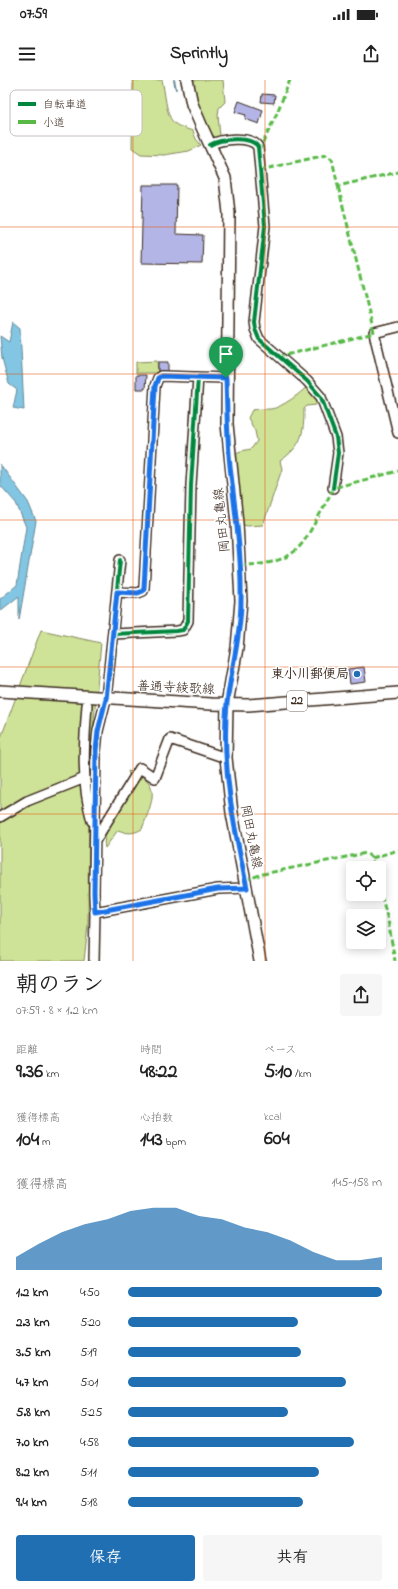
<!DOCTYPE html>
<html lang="ja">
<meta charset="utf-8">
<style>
:root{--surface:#fff;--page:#f6f6f6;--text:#222;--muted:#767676;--accent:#1f6fb2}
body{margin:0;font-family:"Indie Flower","Klee One",sans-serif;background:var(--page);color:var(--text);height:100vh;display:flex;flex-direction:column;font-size:15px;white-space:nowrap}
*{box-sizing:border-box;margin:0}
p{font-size:13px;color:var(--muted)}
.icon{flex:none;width:22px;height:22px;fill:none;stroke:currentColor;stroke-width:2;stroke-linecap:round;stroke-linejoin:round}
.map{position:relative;height:881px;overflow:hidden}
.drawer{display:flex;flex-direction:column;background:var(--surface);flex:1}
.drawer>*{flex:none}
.tools{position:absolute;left:346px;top:781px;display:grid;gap:8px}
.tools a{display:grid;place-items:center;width:40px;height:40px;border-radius:4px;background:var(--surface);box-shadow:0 2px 10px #0003;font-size:20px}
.pin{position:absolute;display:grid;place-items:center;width:34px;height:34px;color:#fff;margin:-41px -17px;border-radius:50% 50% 50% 0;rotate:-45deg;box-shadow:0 0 4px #0007}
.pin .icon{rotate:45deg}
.round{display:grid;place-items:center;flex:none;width:42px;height:42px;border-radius:4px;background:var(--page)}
.headline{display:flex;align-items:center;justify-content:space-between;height:68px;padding:0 16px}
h1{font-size:22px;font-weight:800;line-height:30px}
.stats{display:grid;grid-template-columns:repeat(3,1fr);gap:6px;height:68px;padding:4px 16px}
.stats div{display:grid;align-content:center}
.stats b{font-size:20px;font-weight:800}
.stats small{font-size:11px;font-weight:400}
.stats p{font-size:11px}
.chart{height:112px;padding:8px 16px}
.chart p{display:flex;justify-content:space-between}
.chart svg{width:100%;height:72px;margin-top:4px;fill:var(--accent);opacity:.7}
.cta{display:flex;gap:8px;margin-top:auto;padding:8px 16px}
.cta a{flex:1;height:46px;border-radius:4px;background:var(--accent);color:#fff;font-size:16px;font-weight:800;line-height:46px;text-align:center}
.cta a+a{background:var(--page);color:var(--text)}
ul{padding:0 16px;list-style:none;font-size:13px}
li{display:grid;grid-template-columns:64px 48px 1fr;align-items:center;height:30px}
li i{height:10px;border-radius:5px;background:var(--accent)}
.status{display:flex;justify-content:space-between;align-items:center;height:28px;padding:0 20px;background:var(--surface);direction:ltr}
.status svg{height:11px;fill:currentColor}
header{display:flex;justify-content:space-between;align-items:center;height:52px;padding:0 16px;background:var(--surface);font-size:18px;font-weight:800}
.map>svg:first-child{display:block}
.green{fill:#cee398;stroke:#84865b}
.water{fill:#82c6e3;stroke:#668894}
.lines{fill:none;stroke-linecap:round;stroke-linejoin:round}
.stream{stroke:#668894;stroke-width:2}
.building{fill:#b3b5e6;stroke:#3b2a1e}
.minor-casing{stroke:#3b2a1e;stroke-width:12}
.major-casing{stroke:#3b2a1e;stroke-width:14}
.minor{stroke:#fff;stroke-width:9}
.major{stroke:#fff;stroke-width:11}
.quiet{stroke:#58b947;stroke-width:3;stroke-dasharray:6 3;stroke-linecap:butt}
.cycleway-casing{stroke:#fff;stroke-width:6}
.cycleway{stroke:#00873e;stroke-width:4}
.route-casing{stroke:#fff;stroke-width:8}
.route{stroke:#1a73e8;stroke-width:5}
.grid{fill:none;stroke:#e8590c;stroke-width:1;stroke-opacity:0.55}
.poi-dot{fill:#1f6fb2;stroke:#fff;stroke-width:1.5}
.labels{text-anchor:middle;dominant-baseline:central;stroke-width:3;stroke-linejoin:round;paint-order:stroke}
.shield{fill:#fff;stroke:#766a62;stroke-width:1}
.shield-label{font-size:12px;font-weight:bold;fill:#3b2a1e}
.street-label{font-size:13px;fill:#3b2a1e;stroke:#fff}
.poi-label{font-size:13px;font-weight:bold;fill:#3b2a1e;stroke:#fff;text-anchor:end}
.key{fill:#fff;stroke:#c4bfbc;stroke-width:1}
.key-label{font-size:11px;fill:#3b2a1e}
</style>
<div class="status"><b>07:59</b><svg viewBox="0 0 49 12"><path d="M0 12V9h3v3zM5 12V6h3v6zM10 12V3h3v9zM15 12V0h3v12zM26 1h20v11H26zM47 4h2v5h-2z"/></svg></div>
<header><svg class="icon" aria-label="menu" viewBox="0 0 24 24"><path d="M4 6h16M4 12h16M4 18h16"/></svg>Sprintly<svg class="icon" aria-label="share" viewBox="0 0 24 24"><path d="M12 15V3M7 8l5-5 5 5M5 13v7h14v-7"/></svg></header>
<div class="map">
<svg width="398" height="881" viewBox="0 0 398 881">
<rect width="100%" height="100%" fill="#fff"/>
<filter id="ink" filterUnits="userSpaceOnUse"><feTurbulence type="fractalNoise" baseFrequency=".025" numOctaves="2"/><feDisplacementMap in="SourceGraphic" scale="8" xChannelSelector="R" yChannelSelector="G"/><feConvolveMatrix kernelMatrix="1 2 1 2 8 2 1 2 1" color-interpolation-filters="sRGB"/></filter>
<g filter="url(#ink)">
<path class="green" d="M133,0H162C165,11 166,35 173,42C178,47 187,49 193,51L196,59L201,65L189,71L164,75L141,74L132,68Z
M189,0H223L225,22L219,28L218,35L220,56L215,58C202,40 196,21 189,0Z
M157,281L158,293H136V282Z
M309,304L318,315L316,325L307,326L304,329C304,354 302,366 280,381L282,389L263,445L247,446L241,444L235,387L236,373L241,371L251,369L257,361L255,351L248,338L252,330C258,329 265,329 271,329C281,328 303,312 309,304Z
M41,550L101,563L89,693L88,845L84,881H0V660Z
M128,691C164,700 152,722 142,749C133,754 128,754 118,750L105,768C100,752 124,718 132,703Z"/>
<path class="water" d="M13,242L20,248L24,330L13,328L17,310L9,304L2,278L0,256L9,262Z
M0,384L28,422L36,441L19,540V516L0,531V519L17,505L26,447L16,423L0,405Z"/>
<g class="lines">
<path class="stream" d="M174,0L176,9"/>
</g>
<path class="building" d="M262,14L275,15L274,23L261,22Z
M239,21L263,30L259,44L245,39L246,35L235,32Z
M143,105H177L176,154L203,155L202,184L141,183Z
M158,282H168V293H158Z
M136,295H146L145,309H136Z
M364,587L366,602L350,604L348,589Z"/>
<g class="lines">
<g class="minor-casing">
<path id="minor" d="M210,65C220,59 251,55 258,67L265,146L254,242L255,249L259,259L307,301L321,317L336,357L338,373L333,408
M398,247L374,253L398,353
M117,512L138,513L143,511L144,508L155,306L158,298L161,296L226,298
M113,554L177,551L183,550L188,541L191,405L198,297
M87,625C84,664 81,703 92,741
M0,737L27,721L85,698
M95,761L140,688L155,698L170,659L226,678
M95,832L94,813L96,671L98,651L106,619L120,480
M94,881L95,832L218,809L247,808"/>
</g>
<g class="major-casing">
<path id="major" d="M187,0L192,24L201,45L225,98L229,133L227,344L237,443L241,521L237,568L227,624L226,678L232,733L260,881
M0,611L211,624L248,625L398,613"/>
</g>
<use href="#minor" class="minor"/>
<use href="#major" class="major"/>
<path class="quiet" d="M259,71L277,33L290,0
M260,90L326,75L332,79L338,106L398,92
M278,277L374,253L338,106
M240,485C259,485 282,483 296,470C305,462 310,451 316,441C322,430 328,420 333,408L398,391
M372,778L398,770
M245,800L263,794L366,773L372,778L374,788
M379,807L388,840L395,881"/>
<g class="cycleway-casing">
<path id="cycleway" d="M210,65C220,59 251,55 258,67L265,146L254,242L255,249L259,259L307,301L321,317L336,357L338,373L333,408
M113,554L177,551L183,550L188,541L191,405L198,297
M95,832L94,813L96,671L98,651L106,619L120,480"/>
</g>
<use href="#cycleway" class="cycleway"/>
</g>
</g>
<g class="lines" filter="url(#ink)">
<g class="route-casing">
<path id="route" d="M161,296L226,298C227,328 227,356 230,386C235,431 242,476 241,521C241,556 231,589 227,623C221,686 234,747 247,808L218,809L95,832L94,813L96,671L98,651L106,619L117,512L138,513L143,511L144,508L155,306L158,298Z"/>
</g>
<use href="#route" class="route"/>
</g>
<path class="grid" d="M133,0V881M265,0V881M0,147H398M0,294H398M0,440H398M0,587H398M0,734H398"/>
<circle class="poi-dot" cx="357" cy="594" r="4"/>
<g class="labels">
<rect class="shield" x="287" y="611" width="20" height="20" rx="3"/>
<g class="shield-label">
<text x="297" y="621">22</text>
</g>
<g class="street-label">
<text transform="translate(222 440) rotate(-96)">岡田丸亀線</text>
<text transform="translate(176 608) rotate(3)">善通寺綾歌線</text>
<text transform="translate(251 757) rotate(79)">岡田丸亀線</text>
</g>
<g class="poi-label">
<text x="349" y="594">東小川郵便局</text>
</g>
</g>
<rect x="10" y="10" width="132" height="46" rx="6" class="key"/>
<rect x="18" y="22" width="18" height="4" fill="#00873e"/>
<rect x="18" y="40" width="18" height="4" fill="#58b947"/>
<g class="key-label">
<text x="43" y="28">自転車道</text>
<text x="43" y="46">小道</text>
</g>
</svg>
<div class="tools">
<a><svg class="icon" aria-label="locate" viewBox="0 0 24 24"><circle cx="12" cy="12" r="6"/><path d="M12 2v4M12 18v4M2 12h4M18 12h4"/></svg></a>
<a><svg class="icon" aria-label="layers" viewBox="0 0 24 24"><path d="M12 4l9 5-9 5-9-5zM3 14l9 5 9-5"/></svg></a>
</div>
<div class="pin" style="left:226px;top:298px;background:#1e9e55"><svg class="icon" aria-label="arrive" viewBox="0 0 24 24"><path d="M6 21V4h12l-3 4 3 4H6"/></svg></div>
</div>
<section class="drawer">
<div class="headline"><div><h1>朝のラン</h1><p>07:59 · 8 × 1.2 km</p></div><a class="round"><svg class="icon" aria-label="share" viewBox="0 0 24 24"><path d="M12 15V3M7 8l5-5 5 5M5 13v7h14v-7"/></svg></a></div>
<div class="stats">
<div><p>距離</p><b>9.36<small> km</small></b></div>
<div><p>時間</p><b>48:22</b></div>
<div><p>ペース</p><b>5:10<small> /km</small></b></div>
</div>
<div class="stats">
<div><p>獲得標高</p><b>104<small> m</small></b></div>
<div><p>心拍数</p><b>143<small> bpm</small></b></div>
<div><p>kcal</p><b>604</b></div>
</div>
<div class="chart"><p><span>獲得標高</span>145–158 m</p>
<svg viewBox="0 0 160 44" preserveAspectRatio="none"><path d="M0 44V36L10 28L20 21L30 16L40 13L50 8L60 6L70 6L80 11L90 13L100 18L110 21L120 26L130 33L140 38L150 38L160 36V44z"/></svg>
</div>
<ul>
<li><b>1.2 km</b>4:50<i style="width:100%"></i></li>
<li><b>2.3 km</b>5:20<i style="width:67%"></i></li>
<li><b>3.5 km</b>5:19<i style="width:68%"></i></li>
<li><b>4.7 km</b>5:01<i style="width:86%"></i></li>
<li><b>5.8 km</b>5:25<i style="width:63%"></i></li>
<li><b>7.0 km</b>4:58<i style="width:89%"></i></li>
<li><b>8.2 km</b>5:11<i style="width:75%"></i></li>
<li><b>9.4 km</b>5:18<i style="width:69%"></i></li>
</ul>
<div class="cta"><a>保存</a><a>共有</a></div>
</section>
